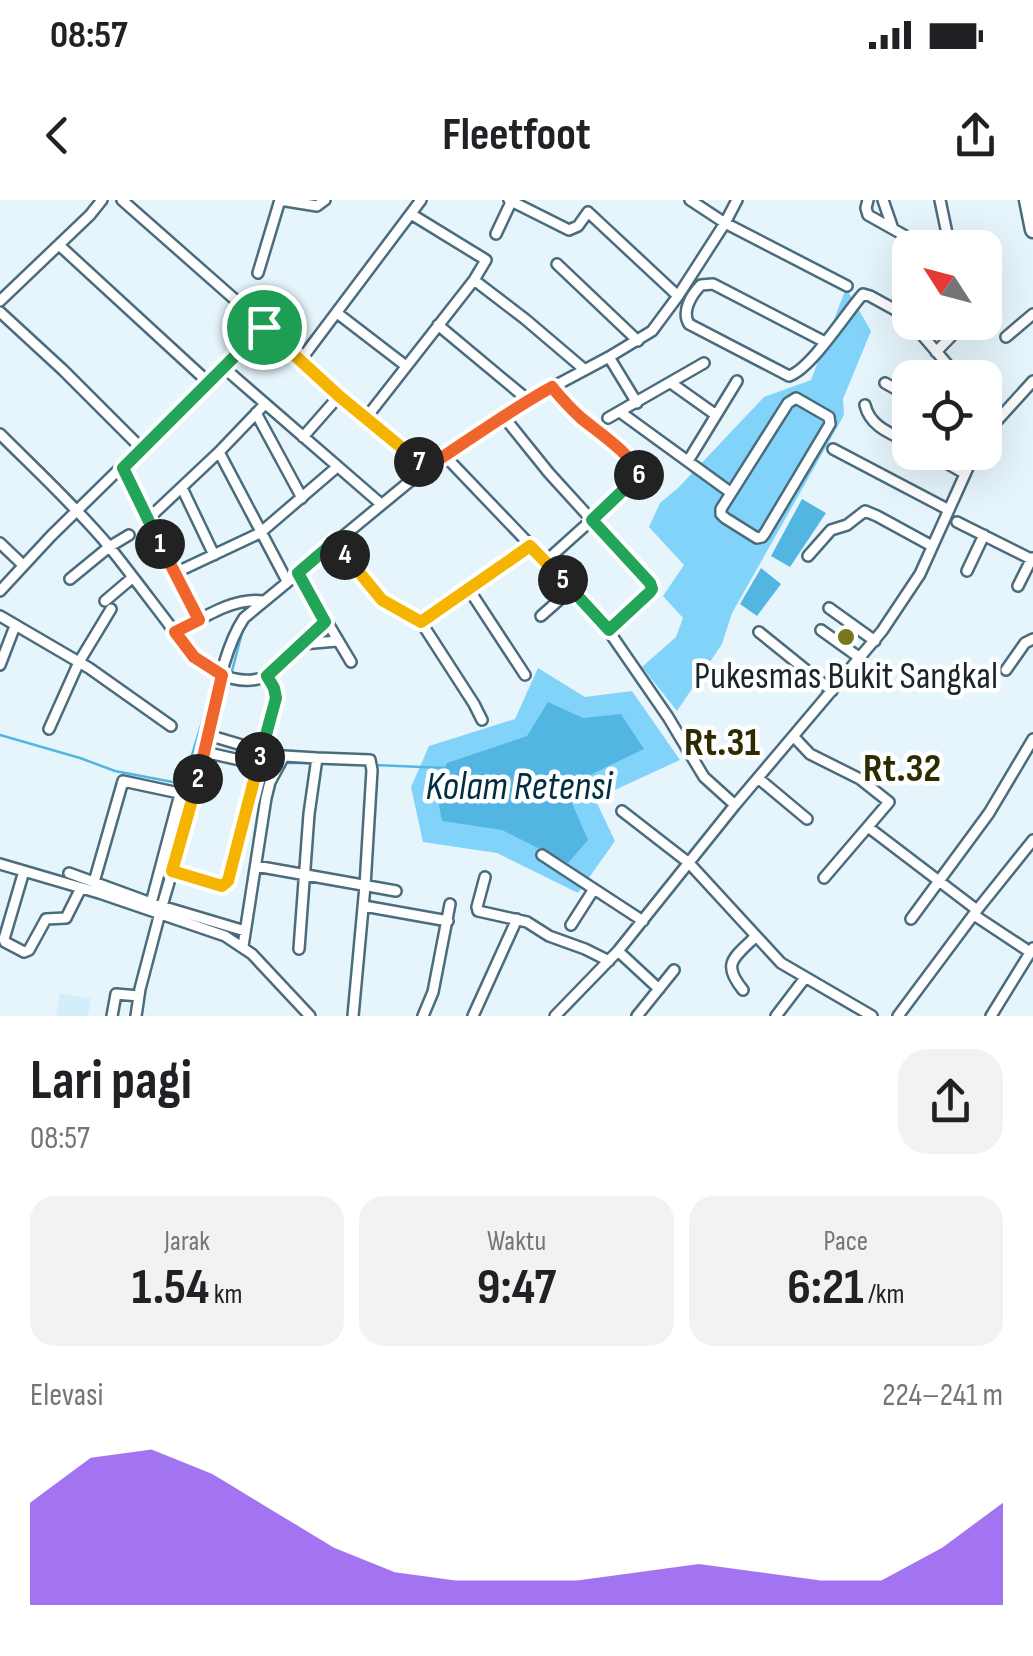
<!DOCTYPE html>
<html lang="id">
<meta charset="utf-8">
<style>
:root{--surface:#fff;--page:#f2f2f2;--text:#202124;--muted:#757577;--accent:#7c3aed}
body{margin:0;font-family:"Sofia Sans Condensed",sans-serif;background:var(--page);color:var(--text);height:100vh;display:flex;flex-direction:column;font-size:38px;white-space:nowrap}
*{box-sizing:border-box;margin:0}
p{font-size:32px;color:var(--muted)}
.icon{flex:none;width:55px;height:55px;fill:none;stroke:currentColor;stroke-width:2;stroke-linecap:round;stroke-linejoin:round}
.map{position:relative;height:816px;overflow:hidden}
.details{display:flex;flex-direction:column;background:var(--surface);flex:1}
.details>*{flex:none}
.needle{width:65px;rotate:306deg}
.buttons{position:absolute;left:892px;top:30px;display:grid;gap:20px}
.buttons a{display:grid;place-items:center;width:110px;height:110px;border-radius:20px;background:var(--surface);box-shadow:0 10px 40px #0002;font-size:50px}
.pin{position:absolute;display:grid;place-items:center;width:85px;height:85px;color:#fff;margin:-42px;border:5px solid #fff;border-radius:50%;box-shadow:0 2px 10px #0007}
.km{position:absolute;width:50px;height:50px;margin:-25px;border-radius:50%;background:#222;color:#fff;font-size:28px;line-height:50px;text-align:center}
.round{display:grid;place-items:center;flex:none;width:105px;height:105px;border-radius:30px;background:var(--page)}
.headline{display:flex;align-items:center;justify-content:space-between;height:170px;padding:0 30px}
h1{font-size:55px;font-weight:700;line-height:75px}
.metrics{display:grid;grid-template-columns:repeat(3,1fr);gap:15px;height:170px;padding:10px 30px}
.metrics div{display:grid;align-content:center;border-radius:25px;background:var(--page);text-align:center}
.metrics b{font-size:50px;font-weight:700}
.metrics small{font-size:28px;font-weight:400}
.metrics p{font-size:28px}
.chart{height:280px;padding:20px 30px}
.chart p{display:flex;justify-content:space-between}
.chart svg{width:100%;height:180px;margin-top:10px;fill:var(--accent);opacity:.7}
.status{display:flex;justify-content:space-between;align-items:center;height:70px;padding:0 50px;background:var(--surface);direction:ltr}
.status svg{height:28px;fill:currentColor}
header{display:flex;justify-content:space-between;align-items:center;height:130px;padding:0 30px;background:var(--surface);font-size:45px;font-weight:700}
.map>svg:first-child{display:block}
.built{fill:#d3edfa}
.green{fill:#82d3fa}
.water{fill:#53b6e2}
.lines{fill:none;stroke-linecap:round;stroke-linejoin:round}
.stream{stroke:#53b6e2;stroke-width:2.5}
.street-casing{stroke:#4b6c7c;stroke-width:14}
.secondary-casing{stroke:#4b6c7c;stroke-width:19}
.street{stroke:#fff;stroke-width:9}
.secondary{stroke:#fff;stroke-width:14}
.split-1-casing{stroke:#fff;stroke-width:20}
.split-2-casing{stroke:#fff;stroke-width:20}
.split-3-casing{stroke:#fff;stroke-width:20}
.split-4-casing{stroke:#fff;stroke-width:20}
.split-5-casing{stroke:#fff;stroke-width:20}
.split-6-casing{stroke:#fff;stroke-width:20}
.split-7-casing{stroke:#fff;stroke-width:20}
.split-8-casing{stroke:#fff;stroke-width:20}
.split-1{stroke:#22a559;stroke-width:12}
.split-2{stroke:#f0652b;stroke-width:12}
.split-3{stroke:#f5b400;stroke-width:12}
.split-4{stroke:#22a559;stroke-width:12}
.split-5{stroke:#f5b400;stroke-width:12}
.split-6{stroke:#22a559;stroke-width:12}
.split-7{stroke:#f0652b;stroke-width:12}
.split-8{stroke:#f5b400;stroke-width:12}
.poi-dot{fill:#79771c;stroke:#fff;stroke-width:4}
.labels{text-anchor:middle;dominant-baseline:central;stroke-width:9;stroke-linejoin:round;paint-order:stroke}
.poi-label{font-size:38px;fill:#19262d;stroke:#fff}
.neighbourhood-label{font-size:40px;font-weight:bold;fill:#2d2c01;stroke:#fff}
.water-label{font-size:40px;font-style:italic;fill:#012f41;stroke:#fff}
</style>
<div class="status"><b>08:57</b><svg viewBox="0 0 49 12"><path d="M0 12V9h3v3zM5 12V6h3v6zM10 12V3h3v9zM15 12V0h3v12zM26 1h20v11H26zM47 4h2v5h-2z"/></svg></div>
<header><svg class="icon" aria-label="back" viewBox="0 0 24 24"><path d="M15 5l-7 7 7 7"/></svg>Fleetfoot<svg class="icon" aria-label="share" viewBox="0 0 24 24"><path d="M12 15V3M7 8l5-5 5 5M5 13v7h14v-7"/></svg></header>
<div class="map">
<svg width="1033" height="816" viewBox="0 0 1033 816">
<rect width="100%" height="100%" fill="#e6f5fc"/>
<path class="built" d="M60,793L91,799L88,816H56Z"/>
<path class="green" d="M846,88L871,131L843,199L844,215L732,413L722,444L677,511L642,467L676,437L683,418L663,396L684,365L649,327L660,303L678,288L764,197L811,180Z
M538,468L585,497L632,491L680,560L595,599L615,641L578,693L497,653L423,642L411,587L429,546L515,519Z"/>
<path class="water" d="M802,299L826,313L790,367L771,356Z
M761,368L781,384L757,416L740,404Z
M548,502L583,518L621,514L644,549L565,587L588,640L568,663L502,630L442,621L435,585L447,563L527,536Z"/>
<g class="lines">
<path class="stream" d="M232,471L243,429
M0,535L80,558L115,571L183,584L212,490
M284,563H311
M319,563L366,564
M374,565L446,568"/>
<g class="street-casing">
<path id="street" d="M122,0L249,112L339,196L426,268
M280,0L317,6L325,0
M509,0L569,30L578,26L588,12L678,96
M690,0L725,23L847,86
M868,0L866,8L868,15L909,38L916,48
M883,0L893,29
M940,0L950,48
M496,34L512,0
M59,45L208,182
M557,64L638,141
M258,73L280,0
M474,80L525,119L585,170
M0,101L90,15L102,0
M0,112L63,170L142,249
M337,113L406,166
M438,125L528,200
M917,129L959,178
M1006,137L1033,114
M825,142L713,84L701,85C692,94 681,111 689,124L789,176C811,169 846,113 863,94L870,96L910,118
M936,152L965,122
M609,157L637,203
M300,161L421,0
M223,167L381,304
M671,183L716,215
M885,183L910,197
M796,198L829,217L830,224L765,333L762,337L757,338L725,318L721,314V309L788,203Z
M865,205C870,227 892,234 910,243
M620,212L730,292
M256,213L302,298
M503,216L549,273L651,385L650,392L609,430
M366,218L474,80L486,60L411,14
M608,218L704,163
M0,234C36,270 74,305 107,344C128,370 148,397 168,423C179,438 188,453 203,464C221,477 245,486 267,476L325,421
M985,234L1033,181
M303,237L339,196
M833,249L949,310
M219,252L287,381
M927,252L964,273
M445,256L599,417L668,517L704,577L735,605
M688,261L737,181
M123,269L199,419
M182,288L214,355
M148,319L219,252L265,204
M957,322L1031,359
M0,343L23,365
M334,343L382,400L421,422L474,504L482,520
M808,356L831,330L847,325L865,311L877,316L932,346
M546,361L637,279L639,273C617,239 578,219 553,187
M967,371L984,335
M175,373L260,333L337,267
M298,373L351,462
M70,379L109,347L129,335
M1018,386L1032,358
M468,388L525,475
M0,391L51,336L264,127
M105,401L132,378
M829,408L875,441
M0,416L89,468L171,526
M541,416L558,401L566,382
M421,422L530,346
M821,430L860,458
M759,432L832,491
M175,433C201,419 233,397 263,401
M302,444L337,441
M0,465L15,426
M1006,470L1025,443L1033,439
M49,529L79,462L111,409
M208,535L262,551
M794,537L810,554L860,579L889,602L824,678
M204,552L258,564
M758,578L807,619
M622,611L689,663L781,763L872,816
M868,627L977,710
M542,655L643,721
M0,664L99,693L225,736L252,754L310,816
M256,666L396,691
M24,671L4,739L5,742L24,752L29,750L46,719L66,718L81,688
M172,671L222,686L226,684L276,498L275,488L267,476
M69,673L151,703L245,731
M485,677L477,707L478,711L527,722L549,736L585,749L609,761
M94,682L123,581L193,596
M162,706C178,652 194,598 206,543C215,504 222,451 244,418L426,268L450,254L517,206L609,157L652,131L678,96L725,23L737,0
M364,706L448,721
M150,707L180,594
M974,715L1030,752
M911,719L989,613L1033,539
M571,725L594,689
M243,746L266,598L270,582L284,556L317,558
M299,749L309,614L317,558L370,560L372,570L365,686L353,816
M618,751L659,789
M743,790C721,763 734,758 755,737
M112,816L116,794L139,796
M136,816L140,789L160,713
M423,816L433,792L450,704
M473,816L517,719
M555,816L618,751L735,605L882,431L920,374L975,252
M637,816L674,770
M776,816L805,778
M898,816L977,710L1033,640
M991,816L1033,748"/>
</g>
<g class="secondary-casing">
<path id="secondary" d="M1027,0L1033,30"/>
</g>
<use href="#street" class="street"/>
<use href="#secondary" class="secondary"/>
</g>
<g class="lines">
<g class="split-1-casing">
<path id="split-1" d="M160,344L123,268L264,127"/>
</g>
<g class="split-2-casing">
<path id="split-2" d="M160,344L199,420L175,432L194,457L222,475L198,579"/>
</g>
<g class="split-3-casing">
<path id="split-3" d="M198,579L172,671L222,686L228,681L260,557"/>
</g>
<g class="split-4-casing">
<path id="split-4" d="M260,557L276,498L274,488L267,476L325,422L298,373L334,342L345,355"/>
</g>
<g class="split-5-casing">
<path id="split-5" d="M345,355L382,400L421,422L530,346L563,380"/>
</g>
<g class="split-6-casing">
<path id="split-6" d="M563,380L609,430L650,392L652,389L650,383L592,320L639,275"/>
</g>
<g class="split-7-casing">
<path id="split-7" d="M419,262L426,268C468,241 508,211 552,187C561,198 570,208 581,218C598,232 632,254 639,275"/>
</g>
<g class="split-8-casing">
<path id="split-8" d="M264,127L339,196L419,262"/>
</g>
<use href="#split-1" class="split-1"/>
<use href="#split-2" class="split-2"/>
<use href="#split-3" class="split-3"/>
<use href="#split-4" class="split-4"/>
<use href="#split-5" class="split-5"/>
<use href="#split-6" class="split-6"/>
<use href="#split-7" class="split-7"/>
<use href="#split-8" class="split-8"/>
</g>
<circle class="poi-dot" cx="846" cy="437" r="10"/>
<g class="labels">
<g class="poi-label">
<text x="846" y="476">Pukesmas Bukit Sangkal</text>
</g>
<g class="neighbourhood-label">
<text x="722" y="543">Rt.31</text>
<text x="902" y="569">Rt.32</text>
</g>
<g class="water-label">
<text x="519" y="587">Kolam Retensi</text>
</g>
</g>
</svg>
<div class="buttons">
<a><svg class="needle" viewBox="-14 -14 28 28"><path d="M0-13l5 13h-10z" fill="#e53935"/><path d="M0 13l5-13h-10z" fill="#757577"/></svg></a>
<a><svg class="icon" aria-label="locate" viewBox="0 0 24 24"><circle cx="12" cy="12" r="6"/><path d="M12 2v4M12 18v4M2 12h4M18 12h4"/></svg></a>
</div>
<div class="pin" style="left:264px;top:127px;background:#1e9e55"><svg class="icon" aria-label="arrive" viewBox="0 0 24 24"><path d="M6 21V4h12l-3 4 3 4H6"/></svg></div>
<b class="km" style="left:160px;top:344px">1</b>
<b class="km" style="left:198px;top:579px">2</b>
<b class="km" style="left:260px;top:557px">3</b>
<b class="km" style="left:345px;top:355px">4</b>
<b class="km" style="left:563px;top:380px">5</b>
<b class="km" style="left:639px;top:275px">6</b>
<b class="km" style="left:419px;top:262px">7</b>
</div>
<section class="details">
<div class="headline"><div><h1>Lari pagi</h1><p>08:57</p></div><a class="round"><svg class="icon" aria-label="share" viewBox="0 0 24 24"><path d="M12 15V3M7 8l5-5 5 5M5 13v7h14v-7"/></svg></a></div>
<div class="metrics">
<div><p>Jarak</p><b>1.54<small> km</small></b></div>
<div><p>Waktu</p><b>9:47</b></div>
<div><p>Pace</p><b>6:21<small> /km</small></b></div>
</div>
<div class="chart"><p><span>Elevasi</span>224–241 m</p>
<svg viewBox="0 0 160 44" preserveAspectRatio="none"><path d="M0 44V19L10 8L20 6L30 12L40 21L50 30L60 36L70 38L80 38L90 38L100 36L110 34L120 36L130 38L140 38L150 30L160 19V44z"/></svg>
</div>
</section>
